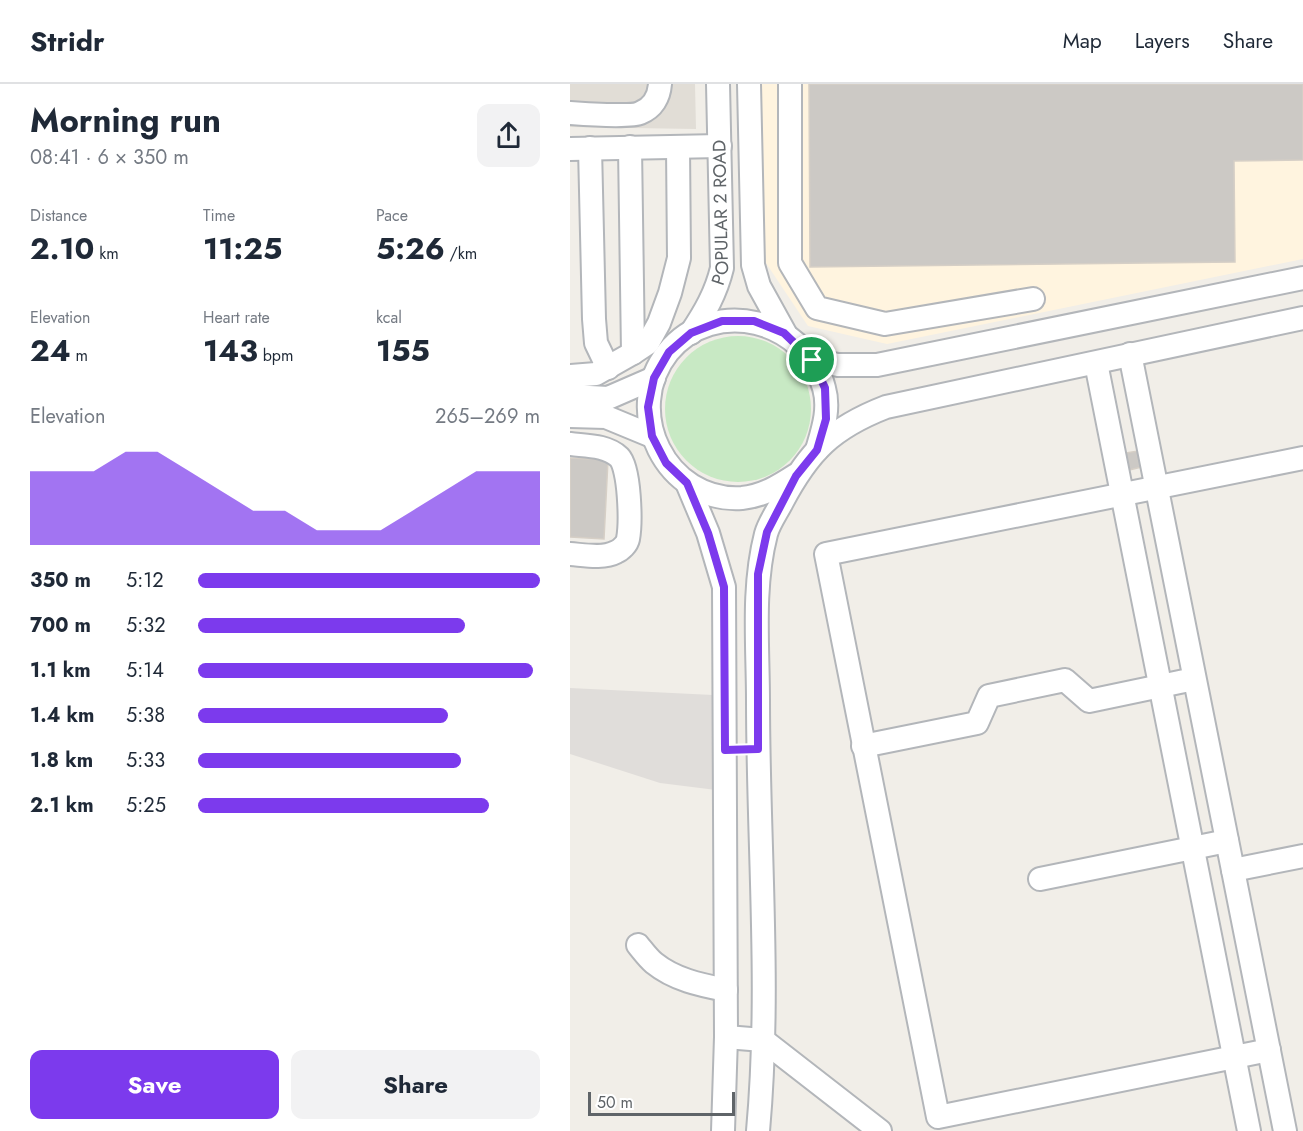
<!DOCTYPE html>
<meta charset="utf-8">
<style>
:root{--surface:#fff;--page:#f2f2f3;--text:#1f2937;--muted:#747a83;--line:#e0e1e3;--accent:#7c3aed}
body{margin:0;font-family:Jost,sans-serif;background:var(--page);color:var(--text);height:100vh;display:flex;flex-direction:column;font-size:22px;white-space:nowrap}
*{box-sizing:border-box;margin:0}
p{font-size:20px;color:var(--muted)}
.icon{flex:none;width:33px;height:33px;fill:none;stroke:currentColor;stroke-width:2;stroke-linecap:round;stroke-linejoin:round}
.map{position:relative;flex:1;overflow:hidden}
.side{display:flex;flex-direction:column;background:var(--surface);width:570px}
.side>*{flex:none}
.scale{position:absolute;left:18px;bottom:15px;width:147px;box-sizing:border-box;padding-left:6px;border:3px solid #5f6468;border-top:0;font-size:16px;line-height:21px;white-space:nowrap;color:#5f6468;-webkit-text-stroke:4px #fff;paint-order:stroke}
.pin{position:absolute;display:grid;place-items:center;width:51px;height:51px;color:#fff;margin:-26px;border:3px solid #fff;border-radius:50%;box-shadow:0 2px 6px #0007}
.round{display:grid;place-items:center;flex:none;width:63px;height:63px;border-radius:12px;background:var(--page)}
.headline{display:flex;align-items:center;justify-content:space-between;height:102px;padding:0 30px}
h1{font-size:33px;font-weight:700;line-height:45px}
.metrics{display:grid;grid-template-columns:repeat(3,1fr);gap:9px;height:102px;padding:6px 30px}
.metrics div{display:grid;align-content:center}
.metrics b{font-size:30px;font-weight:700}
.metrics small{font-size:16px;font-weight:400}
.metrics p{font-size:16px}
.chart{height:168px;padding:12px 30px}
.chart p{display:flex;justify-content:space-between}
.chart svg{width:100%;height:108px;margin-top:6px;fill:var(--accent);opacity:.7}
.action{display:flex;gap:12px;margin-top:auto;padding:12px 30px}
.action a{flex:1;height:69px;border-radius:12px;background:var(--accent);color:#fff;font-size:24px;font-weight:700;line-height:69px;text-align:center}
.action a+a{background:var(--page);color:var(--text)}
ul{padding:0 30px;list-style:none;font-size:20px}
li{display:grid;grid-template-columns:96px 72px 1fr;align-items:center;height:45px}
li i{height:15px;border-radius:8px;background:var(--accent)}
header{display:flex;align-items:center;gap:36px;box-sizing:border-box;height:84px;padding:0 30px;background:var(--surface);border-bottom:2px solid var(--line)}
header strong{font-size:28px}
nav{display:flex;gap:33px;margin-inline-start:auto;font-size:21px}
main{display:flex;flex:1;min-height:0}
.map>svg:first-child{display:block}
.commercial{fill:#fff4df}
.industrial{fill:#e0ddda}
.education{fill:#e1ddd6}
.green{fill:#c8e9c4}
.building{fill:#ccc9c5;stroke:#d6cfc6;stroke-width:1.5}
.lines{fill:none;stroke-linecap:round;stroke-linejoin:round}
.minor-casing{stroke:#b3b6ba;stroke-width:26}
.minor{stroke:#fff;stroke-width:22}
.route-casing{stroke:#fff;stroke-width:12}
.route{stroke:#7c3aed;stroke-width:8}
.labels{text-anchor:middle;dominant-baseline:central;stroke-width:6;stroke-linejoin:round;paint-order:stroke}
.street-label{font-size:18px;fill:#5f6468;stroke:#fff}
</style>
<header>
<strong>Stridr</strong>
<nav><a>Map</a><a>Layers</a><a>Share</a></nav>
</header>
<main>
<section class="side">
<div class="headline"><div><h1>Morning run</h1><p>08:41 · 6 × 350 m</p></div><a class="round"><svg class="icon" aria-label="share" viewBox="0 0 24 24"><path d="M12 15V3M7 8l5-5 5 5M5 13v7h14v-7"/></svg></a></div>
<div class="metrics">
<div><p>Distance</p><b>2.10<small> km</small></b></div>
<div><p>Time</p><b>11:25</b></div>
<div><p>Pace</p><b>5:26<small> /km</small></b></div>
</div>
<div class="metrics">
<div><p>Elevation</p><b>24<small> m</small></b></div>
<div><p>Heart rate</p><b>143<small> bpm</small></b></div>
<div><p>kcal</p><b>155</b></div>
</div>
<div class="chart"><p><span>Elevation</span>265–269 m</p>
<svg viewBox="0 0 160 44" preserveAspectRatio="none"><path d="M0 44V14L10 14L20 14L30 6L40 6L50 14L60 22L70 30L80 30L90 38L100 38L110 38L120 30L130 22L140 14L150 14L160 14V44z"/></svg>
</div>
<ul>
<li><b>350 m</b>5:12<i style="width:100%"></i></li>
<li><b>700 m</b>5:32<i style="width:78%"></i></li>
<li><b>1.1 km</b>5:14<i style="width:98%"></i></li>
<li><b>1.4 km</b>5:38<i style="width:73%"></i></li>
<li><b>1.8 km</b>5:33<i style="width:77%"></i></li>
<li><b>2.1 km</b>5:25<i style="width:85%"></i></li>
</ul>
<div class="action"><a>Save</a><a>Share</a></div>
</section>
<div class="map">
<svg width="733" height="1047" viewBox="0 0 733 1047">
<rect width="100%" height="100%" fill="#f1eee8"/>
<path class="commercial" d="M191,0H733V175L317,260L238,242L194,176Z"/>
<path class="industrial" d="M0,604L143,611L146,706L90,699L0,670Z"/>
<path class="education" d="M0,0H125L126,45L0,43Z"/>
<path class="green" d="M95 325a73 73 0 1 1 146 0a73 73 0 1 1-146 0Z"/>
<path class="building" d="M239,0H733V76L664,77L665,178L240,183Z
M568,367L572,383L559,386L555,369Z
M0,374L38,376L34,455L0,453Z"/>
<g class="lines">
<g class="minor-casing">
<g id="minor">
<path d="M179,0L183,181L189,202L215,249"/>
<path d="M220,0V179L247,224L315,240L463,215"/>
<path d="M0,29C13,30 62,33 70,29C83,24 89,13 90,0"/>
<path d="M60,63L63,269"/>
<path d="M20,64L24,235L26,259L38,284"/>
<path d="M0,65L150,62"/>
<path id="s1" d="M121,249C135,228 146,209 152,184L148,0"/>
<path d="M560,270L715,1047"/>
<path d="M242,276L268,281H307L733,194"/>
<path d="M526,279L679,1047"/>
<path d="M0,292L26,290L63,269L78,259L89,239L100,209L109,174L108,63"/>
<path d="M0,312L38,314L84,294"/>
<path d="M0,332L36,333L82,352"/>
<path d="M0,360C16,362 36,361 49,373C60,384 61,439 58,455C57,460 51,466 46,468C33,475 14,471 0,470"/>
<path d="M226,391C209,402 193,412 172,414C96,419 51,327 98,268C144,212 236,235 254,304C260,325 253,345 247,366"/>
<path d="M117,399L138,449L154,503L156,953L153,1047"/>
<path d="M293,662L407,639L419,612L495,596L519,617L624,595"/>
<path d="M663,786L733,772"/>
<path d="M470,795L657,757"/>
<path d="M68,861C73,867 78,874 84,879C105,896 131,901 156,906"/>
<path d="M156,953L193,956L310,1047"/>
<path d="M699,966L368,1033L256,470L733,374"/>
<path d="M188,1047C201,904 188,760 188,617C188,562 182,504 196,450C199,439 207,428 212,418C239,367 262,344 316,323L733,234"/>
</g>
</g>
<use href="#minor" class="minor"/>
</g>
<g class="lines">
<g class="route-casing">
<path id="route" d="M152,237H184L214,249L242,276L255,304L256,335L247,366L226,392L197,448L188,490V665L155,666L154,503L138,449L117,399L96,379L82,352L78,323L84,294L99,268L121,249Z"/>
</g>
<use href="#route" class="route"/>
</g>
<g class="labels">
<g class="street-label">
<text stroke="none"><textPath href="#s1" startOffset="128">POPULAR 2 ROAD</textPath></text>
</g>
</g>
</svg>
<div class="scale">50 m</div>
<div class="pin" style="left:242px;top:276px;background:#1e9e55"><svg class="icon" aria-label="arrive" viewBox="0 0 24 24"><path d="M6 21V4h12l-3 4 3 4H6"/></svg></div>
</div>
</main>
